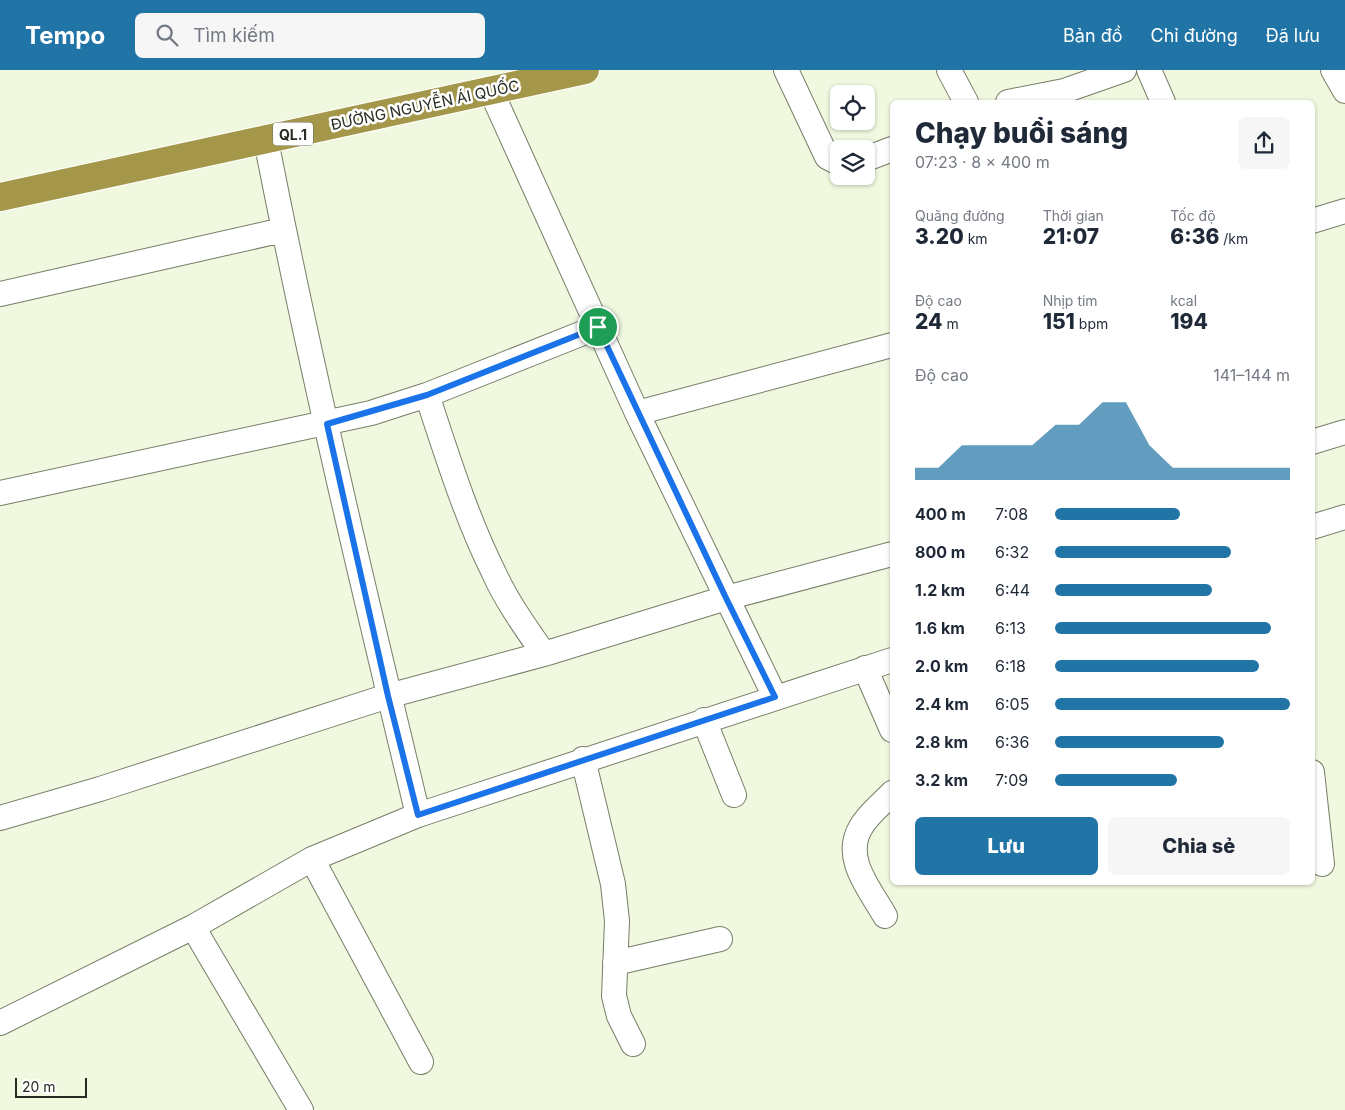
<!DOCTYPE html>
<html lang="vi">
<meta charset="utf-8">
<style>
:root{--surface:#fff;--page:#f6f6f7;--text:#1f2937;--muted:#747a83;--accent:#2175a6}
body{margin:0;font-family:Inter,sans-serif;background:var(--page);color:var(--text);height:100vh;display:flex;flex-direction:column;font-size:19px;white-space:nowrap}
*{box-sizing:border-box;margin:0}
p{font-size:16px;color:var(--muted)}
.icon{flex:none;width:28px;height:28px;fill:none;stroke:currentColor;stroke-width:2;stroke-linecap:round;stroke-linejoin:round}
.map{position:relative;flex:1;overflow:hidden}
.details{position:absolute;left:890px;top:30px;width:425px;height:785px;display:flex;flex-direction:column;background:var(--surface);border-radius:8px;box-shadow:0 1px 4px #0004}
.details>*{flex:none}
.fabs{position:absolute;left:830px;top:15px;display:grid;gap:10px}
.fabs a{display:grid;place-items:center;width:45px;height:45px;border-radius:8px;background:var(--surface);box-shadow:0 1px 4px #0004;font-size:25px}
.scale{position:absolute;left:15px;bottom:12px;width:72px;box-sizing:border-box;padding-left:5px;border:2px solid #262a20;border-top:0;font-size:14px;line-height:18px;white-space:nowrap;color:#262a20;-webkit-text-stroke:4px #fff;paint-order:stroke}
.pin{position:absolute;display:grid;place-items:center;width:42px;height:42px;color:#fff;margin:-21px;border:2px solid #fff;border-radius:50%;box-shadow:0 1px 5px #0007}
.round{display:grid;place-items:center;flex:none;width:52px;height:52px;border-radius:8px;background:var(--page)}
.head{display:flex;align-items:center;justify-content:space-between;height:85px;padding:0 25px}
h1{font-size:28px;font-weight:800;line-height:38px}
.stats{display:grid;grid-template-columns:repeat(3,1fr);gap:8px;height:85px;padding:5px 25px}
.stats div{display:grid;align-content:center}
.stats b{font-size:21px;font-weight:800}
.stats small{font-size:14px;font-weight:400}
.stats p{font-size:14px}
.chart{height:140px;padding:10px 25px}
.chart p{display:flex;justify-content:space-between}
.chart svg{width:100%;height:90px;margin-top:5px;fill:var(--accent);opacity:.7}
.primary-button{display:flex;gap:10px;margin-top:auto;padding:10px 25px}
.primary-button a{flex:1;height:58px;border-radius:8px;background:var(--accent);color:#fff;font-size:20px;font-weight:800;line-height:58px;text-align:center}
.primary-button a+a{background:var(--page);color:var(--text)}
ul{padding:0 25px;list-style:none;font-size:16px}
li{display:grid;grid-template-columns:80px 60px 1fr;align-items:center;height:38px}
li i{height:12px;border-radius:6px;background:var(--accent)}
header{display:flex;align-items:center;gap:30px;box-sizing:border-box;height:70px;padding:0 25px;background:var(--accent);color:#fff}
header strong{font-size:24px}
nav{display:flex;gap:28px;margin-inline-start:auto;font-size:18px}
.search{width:350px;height:45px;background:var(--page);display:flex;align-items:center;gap:12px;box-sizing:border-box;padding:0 18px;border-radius:8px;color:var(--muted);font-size:19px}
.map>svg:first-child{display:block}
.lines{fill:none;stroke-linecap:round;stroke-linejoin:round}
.street-casing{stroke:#767e67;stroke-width:26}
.highway-casing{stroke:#fff;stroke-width:30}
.street{stroke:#fff;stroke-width:24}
.highway{stroke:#a49749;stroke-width:28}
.route-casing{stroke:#fff;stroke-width:10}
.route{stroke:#1a73e8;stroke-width:6}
.labels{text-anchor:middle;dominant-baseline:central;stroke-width:5;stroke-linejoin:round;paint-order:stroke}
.shield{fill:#fff;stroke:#676a63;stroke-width:1}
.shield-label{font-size:14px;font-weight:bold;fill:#262a20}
.street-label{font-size:15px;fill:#262a20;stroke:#fff}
</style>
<header>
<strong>Tempo</strong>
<div class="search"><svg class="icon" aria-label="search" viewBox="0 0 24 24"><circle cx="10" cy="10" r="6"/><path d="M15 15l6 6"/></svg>Tìm kiếm</div>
<nav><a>Bản đồ</a><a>Chỉ đường</a><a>Đã lưu</a></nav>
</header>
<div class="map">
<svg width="1345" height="1040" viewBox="0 0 1345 1040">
<rect width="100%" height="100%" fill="#f0f9df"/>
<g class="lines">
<g class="street-casing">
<path id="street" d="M786,0L827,87L839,93
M949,0L966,32
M1149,0L1163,32
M1333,0L1345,21
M491,21L637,343L775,627
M1008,32L1064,21L1124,0
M266,70C310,296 364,521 418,745
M866,89L892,79
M1312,151L1345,141
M0,224L283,160
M427,325C447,385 466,447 494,503C507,532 526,558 544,584
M637,343L892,275
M1312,372L1345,362
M0,423L371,343L427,325L598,257
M1312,457L1345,447
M865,598L892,660
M704,650L734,725
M583,689L613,814L617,851L614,926L619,946L633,974
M1312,702L1322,794
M0,748L100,719L388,626L544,584L726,528L892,484
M312,789L421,992
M885,846C870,819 842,788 861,757C868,744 883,733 892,723
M193,857L301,1040
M615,893L720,869
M0,953L193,857L312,789L418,745L892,590"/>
</g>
<g class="highway-casing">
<path id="highway" d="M0,127L585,0"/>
</g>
<use href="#street" class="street"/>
<use href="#highway" class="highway"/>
</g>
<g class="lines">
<g class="route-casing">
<path id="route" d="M598,257L726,528L775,627L418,745L388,626L327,354L427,325Z"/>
</g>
<use href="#route" class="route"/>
</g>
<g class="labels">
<rect class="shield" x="273" y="52.5" width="40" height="23" rx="4"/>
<g class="shield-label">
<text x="293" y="64">QL.1</text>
</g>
<g class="street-label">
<text transform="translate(425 35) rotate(-12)">ĐƯỜNG NGUYỄN ÁI QUỐC</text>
</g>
</g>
</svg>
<div class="fabs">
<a><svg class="icon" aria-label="locate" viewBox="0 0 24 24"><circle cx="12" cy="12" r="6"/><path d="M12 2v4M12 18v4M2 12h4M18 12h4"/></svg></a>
<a><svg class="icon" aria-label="layers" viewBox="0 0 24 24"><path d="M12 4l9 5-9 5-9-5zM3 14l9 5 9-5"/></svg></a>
</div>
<div class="scale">20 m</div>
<div class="pin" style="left:598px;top:257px;background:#1e9e55"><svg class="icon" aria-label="arrive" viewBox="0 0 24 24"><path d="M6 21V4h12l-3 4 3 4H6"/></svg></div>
<section class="details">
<div class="head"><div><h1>Chạy buổi sáng</h1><p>07:23 · 8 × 400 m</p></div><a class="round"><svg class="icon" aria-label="share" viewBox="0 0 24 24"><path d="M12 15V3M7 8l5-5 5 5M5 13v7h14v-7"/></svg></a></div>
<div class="stats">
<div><p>Quãng đường</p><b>3.20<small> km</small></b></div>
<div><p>Thời gian</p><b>21:07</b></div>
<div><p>Tốc độ</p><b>6:36<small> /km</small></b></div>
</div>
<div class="stats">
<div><p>Độ cao</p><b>24<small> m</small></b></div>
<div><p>Nhịp tim</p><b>151<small> bpm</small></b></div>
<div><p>kcal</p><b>194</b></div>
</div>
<div class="chart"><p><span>Độ cao</span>141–144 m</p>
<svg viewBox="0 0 160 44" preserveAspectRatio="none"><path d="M0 44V38L10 38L20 27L30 27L40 27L50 27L60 17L70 17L80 6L90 6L100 27L110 38L120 38L130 38L140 38L150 38L160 38V44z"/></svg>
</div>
<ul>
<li><b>400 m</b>7:08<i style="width:53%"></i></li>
<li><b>800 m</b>6:32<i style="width:75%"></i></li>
<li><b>1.2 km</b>6:44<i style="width:67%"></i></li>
<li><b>1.6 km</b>6:13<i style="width:92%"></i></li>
<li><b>2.0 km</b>6:18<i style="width:87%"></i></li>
<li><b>2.4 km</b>6:05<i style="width:100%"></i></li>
<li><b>2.8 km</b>6:36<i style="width:72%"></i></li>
<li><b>3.2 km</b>7:09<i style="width:52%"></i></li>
</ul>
<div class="primary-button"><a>Lưu</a><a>Chia sẻ</a></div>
</section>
</div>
